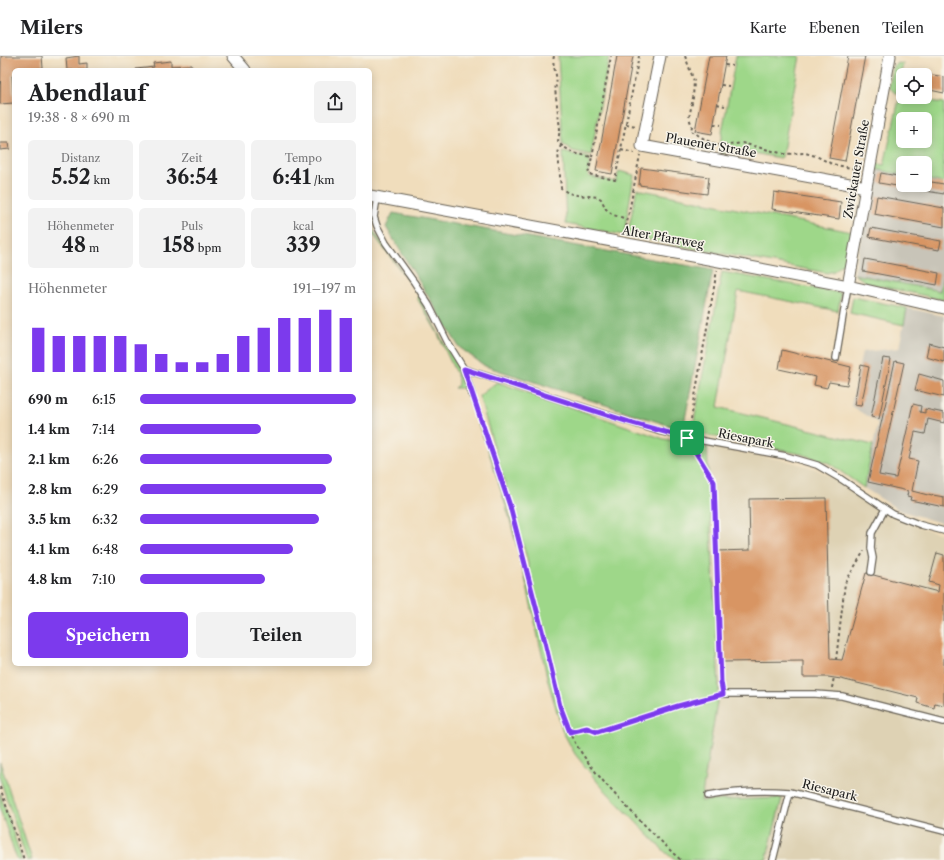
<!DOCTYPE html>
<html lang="de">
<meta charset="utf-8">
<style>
:root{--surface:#fff;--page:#f2f2f2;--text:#202124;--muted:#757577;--line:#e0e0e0;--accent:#7c3aed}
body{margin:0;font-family:"Libre Caslon Text",serif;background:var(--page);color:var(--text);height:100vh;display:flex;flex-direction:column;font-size:15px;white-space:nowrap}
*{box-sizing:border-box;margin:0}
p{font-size:13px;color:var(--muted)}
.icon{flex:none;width:22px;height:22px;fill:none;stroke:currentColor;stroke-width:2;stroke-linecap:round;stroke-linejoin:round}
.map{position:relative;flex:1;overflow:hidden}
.drawer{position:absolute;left:12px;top:12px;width:360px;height:598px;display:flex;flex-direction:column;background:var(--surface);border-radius:6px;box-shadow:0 2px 10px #0003}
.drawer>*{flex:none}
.controls{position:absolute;left:896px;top:12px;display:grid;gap:8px}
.controls a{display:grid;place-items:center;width:36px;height:36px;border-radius:6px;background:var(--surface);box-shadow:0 2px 10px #0003;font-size:20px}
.pin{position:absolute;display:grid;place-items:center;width:34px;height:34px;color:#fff;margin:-17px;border-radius:8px;box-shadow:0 2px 6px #0006}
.round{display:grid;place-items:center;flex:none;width:42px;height:42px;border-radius:6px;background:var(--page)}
.head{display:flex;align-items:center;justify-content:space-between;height:68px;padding:0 16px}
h1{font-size:22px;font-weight:700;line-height:30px}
.stats{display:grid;grid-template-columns:repeat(3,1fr);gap:6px;height:68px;padding:4px 16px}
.stats div{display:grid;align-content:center;border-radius:6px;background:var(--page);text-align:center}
.stats b{font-size:20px;font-weight:700}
.stats small{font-size:11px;font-weight:400}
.stats p{font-size:11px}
.chart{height:112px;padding:8px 16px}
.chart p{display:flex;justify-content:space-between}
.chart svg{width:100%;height:72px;margin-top:4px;stroke:var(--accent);stroke-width:6}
.action{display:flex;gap:8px;margin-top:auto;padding:8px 16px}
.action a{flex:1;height:46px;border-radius:6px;background:var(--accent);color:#fff;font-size:16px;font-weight:700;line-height:46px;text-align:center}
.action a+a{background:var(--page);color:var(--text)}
ul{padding:0 16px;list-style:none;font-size:13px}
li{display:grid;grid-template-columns:64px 48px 1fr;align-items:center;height:30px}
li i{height:10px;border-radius:5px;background:var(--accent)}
header{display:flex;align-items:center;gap:24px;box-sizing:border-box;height:56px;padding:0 20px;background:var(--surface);border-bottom:1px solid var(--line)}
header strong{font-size:19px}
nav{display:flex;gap:22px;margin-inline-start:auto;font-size:14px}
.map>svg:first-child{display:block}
.built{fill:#ded2b4}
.industrial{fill:#c8c4b8}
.green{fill:#9ed789;stroke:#5d7a52;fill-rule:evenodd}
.forest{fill:#7eb875;stroke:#4d6a48}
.building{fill:#d89563}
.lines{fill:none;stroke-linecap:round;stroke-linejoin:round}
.lane-casing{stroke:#666054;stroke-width:8}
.street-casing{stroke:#666054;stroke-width:13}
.path{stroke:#666054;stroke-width:2;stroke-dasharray:3 3;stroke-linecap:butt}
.lane{stroke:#fff;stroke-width:5.5}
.street{stroke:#fff;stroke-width:11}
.route-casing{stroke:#fff;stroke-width:8}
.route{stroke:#7c3aed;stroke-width:5}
.labels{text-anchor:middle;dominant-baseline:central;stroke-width:3;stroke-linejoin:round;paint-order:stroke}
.street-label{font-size:12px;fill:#1c1c1c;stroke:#f7f3e8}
</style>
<header>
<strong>Milers</strong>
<nav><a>Karte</a><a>Ebenen</a><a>Teilen</a></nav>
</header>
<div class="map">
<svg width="944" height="804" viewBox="0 0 944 804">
<rect width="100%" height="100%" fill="#f7f3e8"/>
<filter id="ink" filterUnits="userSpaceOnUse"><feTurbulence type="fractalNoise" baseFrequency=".025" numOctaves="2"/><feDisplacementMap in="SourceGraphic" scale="8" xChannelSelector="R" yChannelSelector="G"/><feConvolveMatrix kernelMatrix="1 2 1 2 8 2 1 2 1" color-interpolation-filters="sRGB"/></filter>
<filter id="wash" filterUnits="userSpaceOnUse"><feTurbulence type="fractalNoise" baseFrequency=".012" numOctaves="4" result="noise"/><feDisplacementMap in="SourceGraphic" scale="16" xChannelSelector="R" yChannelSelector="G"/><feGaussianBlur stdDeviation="0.9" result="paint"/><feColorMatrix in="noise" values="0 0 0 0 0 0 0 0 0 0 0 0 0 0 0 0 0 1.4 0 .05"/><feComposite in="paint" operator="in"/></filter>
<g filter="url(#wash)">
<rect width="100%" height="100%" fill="#f0ddbc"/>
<path class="built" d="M707,391L784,404L816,413L834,423L876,453L902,466L944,479V804H766L781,742L701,746L719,634Z"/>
<path class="industrial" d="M874,113L903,119V129H925V123L944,127V217L941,235L854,218Z
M907,252L944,260V468L899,454L864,432L878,367L851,350L862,296L899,292Z"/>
<path class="green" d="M558,0H609L591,99L573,95L563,88Z
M736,0H800L782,101L780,102L726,92L724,100L719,93Z
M898,7L903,8L896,38L889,31L893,10Z
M900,39L903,41L944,47V127L925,123V107H903V119L874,113L875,107L884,109ZM903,63H925V85H903Z
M563,96L590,102L588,120L616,126L619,115L634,119L624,179L566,168Z
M637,133L852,176L844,207L834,215L827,217L627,180Z
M370,170L410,227L370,174Z
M722,216L841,237L838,255L738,235L718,351L873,389L864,432L829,407L801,398L692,376Z
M944,217V244L867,227L854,218L940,235Z
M418,239L445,289L454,303L488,388L508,451L531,539H535L526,499L479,340L497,326L664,383L707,391L719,634L701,745L782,742L766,804H675L665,796L600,729L575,698L563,676L548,625L526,526L509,460L487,390L465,335L461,332H454L458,329V322L437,276L417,242Z
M853,241L907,252L904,269L850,257Z
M0,706L32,804H27L0,723Z
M0,737L2,743L22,804H17L0,753Z"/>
<path class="forest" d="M393,157L713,214L683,374L485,310L459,291L386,171Z"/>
<g id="blocks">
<path class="building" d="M1,0H42L43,12L14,14V18L12,20L14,47L0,48Z
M79,0V8L87,7V14H67L66,2Z
M617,0H633L612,118L596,115Z
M709,0H726L712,78L695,75Z
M848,0H865L845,105L829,102Z
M171,5V10L192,9V14H136V13L154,11L153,7Z
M913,15L944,21V37L925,33V19H912Z
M0,87H9L10,93L0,94Z
M641,112L709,121L707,138L639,129Z
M881,117L903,121V129H925V125L944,128V138L879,127Z
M774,136L841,146L839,163L772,153Z
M877,140L944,152V171L874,158Z
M871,172L941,185L939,194L869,181Z
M865,203L939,217L937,229L863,215Z
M929,287L944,291V306L926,301Z
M782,294L851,311L847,329L829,326L827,332L814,329L816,321L779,313Z
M883,302L891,303L879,363L871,361Z
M895,305L904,307L879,419L896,422L913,348L921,350L920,356L925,357V353L944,357V367L928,363L925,378L915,376L909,403L918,405L912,435L932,440L933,439L944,441V451L910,444L911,441L907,440L908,435L868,426Z
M861,309L869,311L861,350L854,349Z
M919,318L944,325V341L915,334Z
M826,442L830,603L842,604L866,517L938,536L939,529L929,526L937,497L944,499V649L935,647L934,652L917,647L918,642L841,623L828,621H803V605L721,606L718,495L750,494L749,443Z"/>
</g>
</g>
<g filter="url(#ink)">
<use href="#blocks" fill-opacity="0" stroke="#666054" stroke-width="1"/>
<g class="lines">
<g class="lane-casing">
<path id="lane" d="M377,142L374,161L377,170L386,187L414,226L429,249L448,287L464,313L472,339
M836,302L848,230
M464,313L658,375L704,385L786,400L817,409L841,423L893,458L921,469L944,475
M871,516L873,502L871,492L872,477L885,453
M723,638H815L842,640L944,666
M708,740C736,735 763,734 790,736L944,775
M773,804L790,736"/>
</g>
<g class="street-casing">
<path id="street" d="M233,0L245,14
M660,0L642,90L866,131
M370,140L719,205L848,230L944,252
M848,230L890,0"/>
</g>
<path class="path" d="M554,0C551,12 560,19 555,33L560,73L558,85L561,89L573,97L592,101L588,118L615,124L639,0
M685,0L694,25L693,42L689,62L692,70L691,75L708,85L718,89H729L742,87L784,98L805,97L816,100L832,108L860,114
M725,9L732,10
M721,29L729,30
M717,48L725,50
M626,68L636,70
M714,68L721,69
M561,89L558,97L561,132L568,137L577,139L598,141L601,143L606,153L613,159L628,163
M621,94L634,97
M592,101L611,0
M625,177L640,99
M475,346C505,423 524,504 545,584C554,617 556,655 574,685C598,726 641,765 674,798L681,804
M689,375L717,214
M692,390L714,426L722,631
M836,604L845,527L864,495
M832,632L834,621
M570,676L587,672L597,676L678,650L717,639
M0,731L24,804"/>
<use href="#lane" class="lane"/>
<use href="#street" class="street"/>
</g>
</g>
<g class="lines" filter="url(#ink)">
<g class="route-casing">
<path id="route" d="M464,313L629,366L687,382L714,426L721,626L723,638L678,650L597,676L587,672L570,676L560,650L545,586L510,450Z"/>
</g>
<use href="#route" class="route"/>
</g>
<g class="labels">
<g class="street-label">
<text transform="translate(711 89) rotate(10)">Plauener Straße</text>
<text transform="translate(856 113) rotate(-80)">Zwickauer Straße</text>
<text transform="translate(663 181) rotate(10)">Alter Pfarrweg</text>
<text transform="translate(746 382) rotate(11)">Riesapark</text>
<text transform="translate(830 734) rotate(14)">Riesapark</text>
</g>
</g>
</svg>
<div class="controls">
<a><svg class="icon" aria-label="locate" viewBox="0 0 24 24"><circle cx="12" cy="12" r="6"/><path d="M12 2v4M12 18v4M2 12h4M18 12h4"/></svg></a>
<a>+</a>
<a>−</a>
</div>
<div class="pin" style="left:687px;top:382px;background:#1e9e55"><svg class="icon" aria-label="arrive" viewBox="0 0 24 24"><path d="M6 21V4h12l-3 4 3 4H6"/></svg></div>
<section class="drawer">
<div class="head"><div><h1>Abendlauf</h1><p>19:38 · 8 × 690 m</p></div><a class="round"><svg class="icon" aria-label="share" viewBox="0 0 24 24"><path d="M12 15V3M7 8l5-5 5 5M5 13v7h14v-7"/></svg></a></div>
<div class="stats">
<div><p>Distanz</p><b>5.52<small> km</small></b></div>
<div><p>Zeit</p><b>36:54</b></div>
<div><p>Tempo</p><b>6:41<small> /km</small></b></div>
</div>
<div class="stats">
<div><p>Höhenmeter</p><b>48<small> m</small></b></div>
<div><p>Puls</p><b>158<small> bpm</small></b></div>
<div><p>kcal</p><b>339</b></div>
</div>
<div class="chart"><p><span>Höhenmeter</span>191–197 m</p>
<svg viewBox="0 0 160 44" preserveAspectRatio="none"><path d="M5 44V17M15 44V22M25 44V22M35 44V22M45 44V22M55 44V27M65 44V33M75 44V38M85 44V38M95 44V33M105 44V22M115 44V17M125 44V11M135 44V11M145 44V6M155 44V11"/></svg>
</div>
<ul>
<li><b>690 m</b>6:15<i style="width:100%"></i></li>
<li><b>1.4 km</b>7:14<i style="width:56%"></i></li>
<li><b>2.1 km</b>6:26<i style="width:89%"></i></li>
<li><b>2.8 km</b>6:29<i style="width:86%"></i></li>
<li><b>3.5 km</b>6:32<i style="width:83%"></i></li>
<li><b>4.1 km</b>6:48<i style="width:71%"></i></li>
<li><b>4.8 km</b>7:10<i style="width:58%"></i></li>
</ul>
<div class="action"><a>Speichern</a><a>Teilen</a></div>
</section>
</div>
